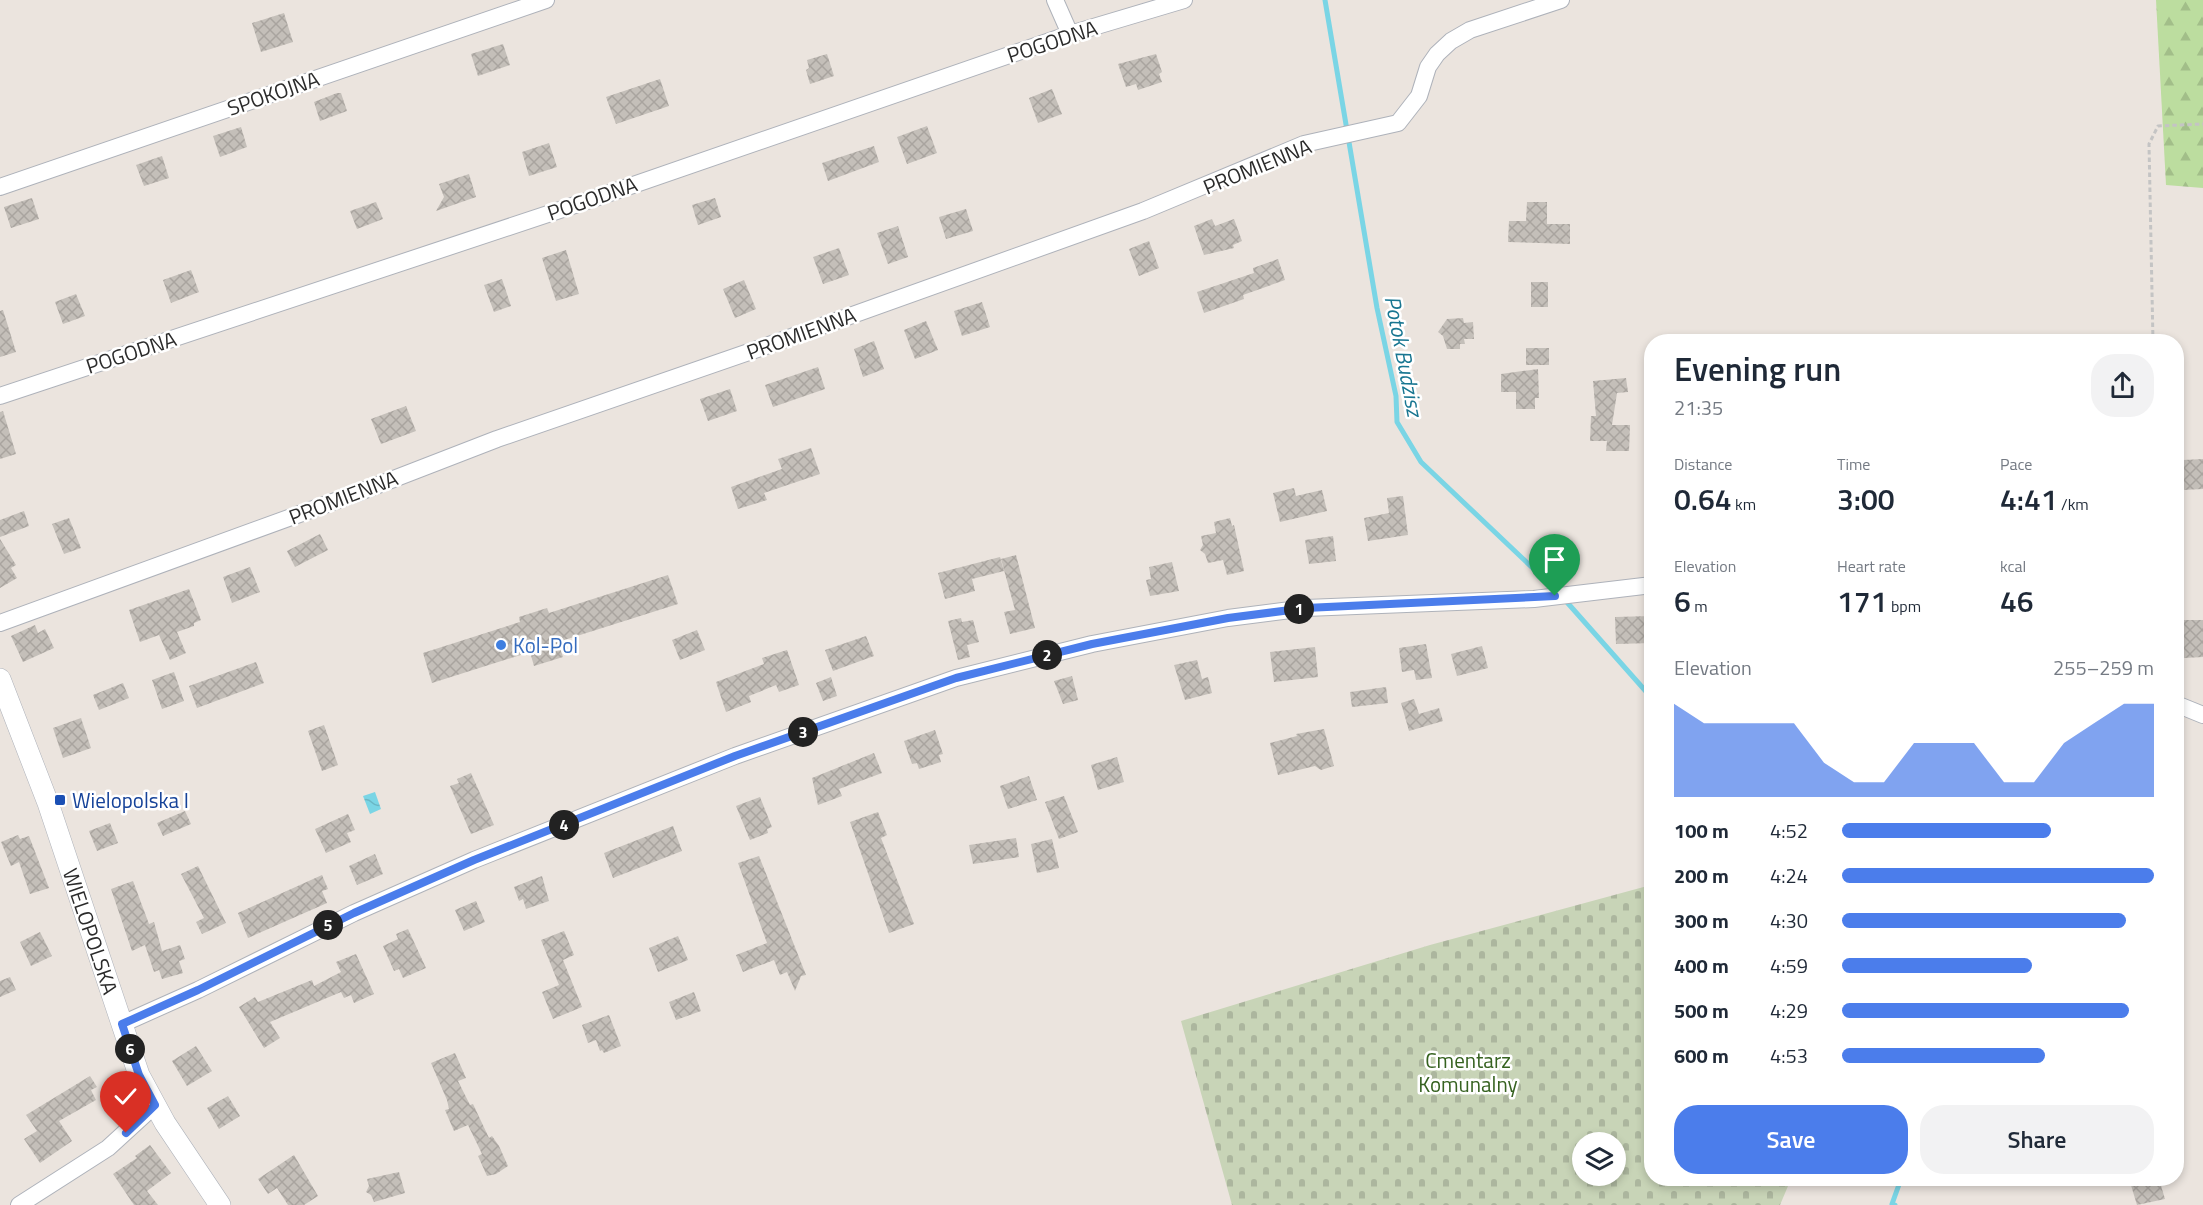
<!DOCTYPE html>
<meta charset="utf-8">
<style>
:root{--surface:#fff;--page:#f2f2f3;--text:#1f2937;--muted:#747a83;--accent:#4b7deb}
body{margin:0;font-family:"Titillium Web",sans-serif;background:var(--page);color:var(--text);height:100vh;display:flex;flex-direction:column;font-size:22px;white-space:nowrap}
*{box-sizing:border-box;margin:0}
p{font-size:20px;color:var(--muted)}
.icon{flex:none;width:33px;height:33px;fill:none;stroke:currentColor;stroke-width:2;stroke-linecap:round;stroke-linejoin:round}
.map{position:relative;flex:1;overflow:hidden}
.drawer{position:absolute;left:1644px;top:334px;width:540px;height:852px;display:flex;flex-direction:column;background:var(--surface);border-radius:24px;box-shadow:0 3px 9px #0003}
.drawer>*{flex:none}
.tools{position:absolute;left:1572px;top:1132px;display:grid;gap:12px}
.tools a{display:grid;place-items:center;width:54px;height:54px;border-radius:50%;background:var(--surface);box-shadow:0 3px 9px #0003;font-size:30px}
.pin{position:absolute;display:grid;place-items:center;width:51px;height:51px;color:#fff;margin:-62px -26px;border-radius:50% 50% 50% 0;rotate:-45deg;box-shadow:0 0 6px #0007}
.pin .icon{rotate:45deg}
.km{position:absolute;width:30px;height:30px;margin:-15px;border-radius:50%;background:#222;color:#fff;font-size:16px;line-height:30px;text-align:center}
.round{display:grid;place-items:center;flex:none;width:63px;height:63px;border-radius:24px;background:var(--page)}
.headline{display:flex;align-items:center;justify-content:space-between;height:102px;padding:0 30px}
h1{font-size:33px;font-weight:600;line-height:45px}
.figures{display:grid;grid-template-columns:repeat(3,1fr);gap:9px;height:102px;padding:6px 30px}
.figures div{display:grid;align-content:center}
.figures b{font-size:30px;font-weight:600}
.figures small{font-size:16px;font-weight:400}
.figures p{font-size:16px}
.chart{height:168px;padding:12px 30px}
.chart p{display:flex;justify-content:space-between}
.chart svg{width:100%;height:108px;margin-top:6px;fill:var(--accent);opacity:.7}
.action{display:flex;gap:12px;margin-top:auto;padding:12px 30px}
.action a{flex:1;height:69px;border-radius:24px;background:var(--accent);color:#fff;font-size:24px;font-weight:600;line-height:69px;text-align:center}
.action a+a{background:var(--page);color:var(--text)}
ul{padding:0 30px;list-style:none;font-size:20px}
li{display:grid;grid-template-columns:96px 72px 1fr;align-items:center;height:45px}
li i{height:15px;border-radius:8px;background:var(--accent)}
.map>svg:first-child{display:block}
.forest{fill:url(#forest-firs)}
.cemetery{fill:url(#cemetery-stones);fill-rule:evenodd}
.water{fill:url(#water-waves)}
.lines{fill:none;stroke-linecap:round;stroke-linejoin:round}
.stream{stroke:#7ad5e5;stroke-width:5}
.building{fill:url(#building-cross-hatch)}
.minor-casing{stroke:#aeb2ba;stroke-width:18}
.tertiary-casing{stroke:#aeb2ba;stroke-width:22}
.path{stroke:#c4c4c4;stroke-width:3;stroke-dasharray:4.5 3;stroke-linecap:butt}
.minor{stroke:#fff;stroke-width:16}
.tertiary{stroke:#fff;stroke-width:21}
.route-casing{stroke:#fff;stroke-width:12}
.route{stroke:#4b7deb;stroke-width:8}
.shop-dot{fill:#3f7fe0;stroke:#fff;stroke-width:2}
.transit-dot{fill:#1a4fb4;stroke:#fff;stroke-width:2}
.labels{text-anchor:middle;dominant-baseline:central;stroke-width:5;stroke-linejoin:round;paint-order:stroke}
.street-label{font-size:21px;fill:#2b2b2b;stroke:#fff}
.shop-label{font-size:21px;fill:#366cbe;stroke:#fff;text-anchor:start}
.transit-label{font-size:21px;fill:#164399;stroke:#fff;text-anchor:start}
.park-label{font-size:21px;fill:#366220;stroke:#fff}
.water-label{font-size:22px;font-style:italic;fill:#187691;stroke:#fff}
</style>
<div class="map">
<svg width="2203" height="1205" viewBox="0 0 2203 1205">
<defs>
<pattern id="forest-firs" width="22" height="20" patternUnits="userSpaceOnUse" patternTransform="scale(1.5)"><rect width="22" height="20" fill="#bcdd9f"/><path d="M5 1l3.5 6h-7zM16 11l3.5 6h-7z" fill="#a2be89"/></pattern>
<pattern id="cemetery-stones" width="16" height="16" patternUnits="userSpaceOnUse" patternTransform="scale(1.5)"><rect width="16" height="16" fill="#c8d4b7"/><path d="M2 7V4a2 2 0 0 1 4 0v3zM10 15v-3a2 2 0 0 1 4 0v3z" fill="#acb69e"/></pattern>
<pattern id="water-waves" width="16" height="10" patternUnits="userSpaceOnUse" patternTransform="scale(1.5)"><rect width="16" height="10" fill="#7ad5e5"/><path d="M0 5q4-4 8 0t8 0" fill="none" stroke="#6ab7c5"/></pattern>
<pattern id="building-cross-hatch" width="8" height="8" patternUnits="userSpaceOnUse" patternTransform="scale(1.5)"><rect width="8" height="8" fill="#c4bfb9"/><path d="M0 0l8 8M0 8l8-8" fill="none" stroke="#a9a49f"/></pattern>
</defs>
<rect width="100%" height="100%" fill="#ebe4de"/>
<path class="forest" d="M2156,0H2203V188L2166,185Z"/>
<path class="cemetery" d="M1651,885L1652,1179H1791L1780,1205H1232L1181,1021L1430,945ZM1582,1143H1616V1176H1582Z"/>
<path class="water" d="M375,792L381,809L370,814L363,796Z"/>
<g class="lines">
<path class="stream" d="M1325,0L1377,308L1396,396L1397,422L1421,462L1559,593
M1565,600L1650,696L1652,694
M1895,1205L1892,1204L1901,1179"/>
</g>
<path class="building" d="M284,13L293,42L261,52L252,23Z
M503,44L510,65L478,76L471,54Z
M827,54L834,76L810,84L806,70L809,68L807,60Z
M1156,54L1162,72L1159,74L1162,82L1138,90L1136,84L1126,87L1118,64Z
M660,79L669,106L616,124L606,97Z
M1052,89L1062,114L1038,123L1029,98Z
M337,93H341L347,111L320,121L314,102Z
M927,126L937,153L907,164L897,137Z
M241,127L247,147L220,157L213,136Z
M549,143L557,167L529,176L522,152Z
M874,146L879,162L828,181L822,163Z
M162,156L169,178L144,186L136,165Z
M469,174L476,197L436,211L444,197L439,184Z
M32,198L39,219L11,228L4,207Z
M715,198L721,217L698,225L692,205Z
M376,202L383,219L357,229L350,211Z
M1527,202H1547V224H1570V244L1508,242L1509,221H1526Z
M966,209L973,231L946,239L939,217Z
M1212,219L1215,226L1234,219L1242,241L1233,245L1234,248L1204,255L1194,226Z
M898,226L908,257L888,264L877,233Z
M1149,241L1159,268L1139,276L1129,249Z
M839,248L849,275L823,284L813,257Z
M566,250L579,294L556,301L542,258Z
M1278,259L1285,280L1243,295L1244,299L1204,313L1197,292L1254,273L1253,268Z
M191,270L199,292L171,303L163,280Z
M502,279L511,306L494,312L484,285Z
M744,280L756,309L735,318L723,289Z
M1531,282H1548V307H1531Z
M76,294L85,316L63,324L55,302Z
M982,302L990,327L962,336L954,311Z
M3,310L16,352L0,357V311Z
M1463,318L1464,323L1473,322L1474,339H1464L1465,344H1460V349H1447L1443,336L1438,332L1447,319Z
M926,321L938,350L915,359L904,330Z
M874,341L884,369L863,377L854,349Z
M1526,348H1549V365H1526Z
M818,367L825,389L773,407L765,385Z
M1538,369L1539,398H1535V409H1516V392H1501V374Z
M1626,378L1628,392L1617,393L1612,425H1630L1629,451H1606L1607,441H1590L1591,416H1596L1593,381Z
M730,389L737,411L708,421L700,399Z
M406,406L416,431L381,444L371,419Z
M3,411L16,454L0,459V412Z
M811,448L820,474L764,493L767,500L738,509L731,487L782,469L778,459Z
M2203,459V489L2183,490V460Z
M1294,488L1296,496L1322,490L1327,511L1280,522L1273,493Z
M1403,496L1408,535L1368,541L1364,518L1389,513L1387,498Z
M24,511L29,526L0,537V520Z
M69,518L81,548L64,554L52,524Z
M1230,518L1232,526L1234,525L1244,571L1227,575L1223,560L1208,563L1205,554L1200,550L1203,545L1201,536L1216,533L1214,522Z
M320,534L328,550L295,567L287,551Z
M1333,536L1336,561L1309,564L1305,540Z
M0,539L16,565L11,568L17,578L0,588Z
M1016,555L1035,628L1010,634L1004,612L1015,610L1001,559Z
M1000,557L1004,571L972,579L975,591L945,599L938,573Z
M1172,562L1179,591L1150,596L1146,580L1151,579L1149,567Z
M250,567L260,592L232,603L223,577Z
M668,575L678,604L558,642L563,657L534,666L530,652L432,683L423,653L520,622L519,617L547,608L549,613Z
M189,589L201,620L194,623V626L177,632L186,653L170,660L159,635L140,642L129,610Z
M1652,616V643L1616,644L1615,617Z
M961,618L962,622L973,620L979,642L967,645L970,657L958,660L948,621Z
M2182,620H2203V657L2184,658Z
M35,625L38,633L45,629L54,648L23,662L11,636Z
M697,630L705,650L680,660L672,640Z
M866,636L874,656L833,671L825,650Z
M1426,644L1432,678L1416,680L1414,670L1402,672L1399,648Z
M1482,646L1488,668L1457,676L1451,654Z
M1315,647L1318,677L1274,682L1270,652Z
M787,650L799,685L779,692L776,685L749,696L751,702L726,712L716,682L764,664L762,658Z
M1197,660L1202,679L1208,677L1212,693L1185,700L1174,665Z
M256,662L264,683L197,708L189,686Z
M174,672L184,701L162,709L152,680Z
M1072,676L1078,700L1063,704L1054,681Z
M831,677L837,696L823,701L816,683Z
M123,683L129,698L99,710L93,695Z
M1386,687L1388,703L1352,707L1350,692Z
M1414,699L1419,714L1439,708L1443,721L1409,731L1401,703Z
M81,718L91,748L63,758L53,728Z
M324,725L338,765L322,771L308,731Z
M1324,729L1334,766L1321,770L1315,766L1278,775L1270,743L1297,736L1296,734Z
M935,730L943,754L939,755L941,762L919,769L917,763L912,764L904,741Z
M874,753L882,773L839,789L842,796L818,805L812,778Z
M1117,757L1124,782L1098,790L1091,765Z
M471,773L494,825L471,834L450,786L459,783L457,779Z
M1029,776L1037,800L1008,809L1000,786Z
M1064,796L1078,832L1059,839L1045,802Z
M760,797L772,827L767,829L768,833L750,840L736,806Z
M185,811L191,824L163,836L157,823Z
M878,812L887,835L881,838L914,924L889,933L850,822Z
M348,814L355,830L347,833L351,842L326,853L315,829Z
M110,823L118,843L97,851L89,831Z
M673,826L682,851L613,878L604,853Z
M18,835L20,839L29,836L49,888L30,894L19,862L11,866L1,842Z
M1016,838L1019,857L973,864L969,845Z
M1052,839L1059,868L1037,873L1031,844Z
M375,854L383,874L357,885L349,866Z
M759,856L806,975L801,976L795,991L787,972L780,975L774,960L743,972L736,955L767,943L738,863Z
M198,866L226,923L202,934L196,922L204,918L181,874Z
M322,875L328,889L322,891L327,903L248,938L238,913Z
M542,876L549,901L526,909L523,899L519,901L514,887Z
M133,881L149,924L154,922L162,951L180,945L185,959L179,961L183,973L162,979L159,970L154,972L145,945L132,951L111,889Z
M476,901L485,922L464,931L455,910Z
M408,929L426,968L403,978L399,969L394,971L383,946L398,939L396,934Z
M564,931L574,955L563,960L582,1007L553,1019L542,992L559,985L541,940Z
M40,932L52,956L31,966L20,942Z
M678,936L688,960L658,972L649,948Z
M356,954L374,994L354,1003L351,995L344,998L341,992L270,1022L280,1038L264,1048L239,1007L255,997L258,1002L312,980L314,986L341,972L336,962Z
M10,977L16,990L0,997V981Z
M694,992L701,1011L676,1020L669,1002Z
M609,1015L621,1046L604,1053L602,1050L600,1051L596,1040L588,1043L582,1025Z
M196,1046L212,1071L187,1086L172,1061Z
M455,1053L466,1078L458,1081L470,1105L473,1104L489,1138L492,1136L499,1146L508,1166L496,1174L487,1176L478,1156L482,1154L468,1125L454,1131L445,1110L449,1109L447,1100L431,1063Z
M90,1076L97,1087L91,1090L96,1100L59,1121L72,1141L40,1163L24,1139L37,1131L26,1115Z
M228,1096L240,1116L219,1129L207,1108Z
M150,1145L171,1173L147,1191L158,1205H134L113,1174L137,1158L135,1156Z
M294,1155L318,1196L304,1205H288L277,1188L268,1194L258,1179Z
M399,1172L405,1193L374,1202L371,1195L366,1192L369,1186L367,1179Z
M2141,1179H2159L2165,1199L2137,1205L2130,1182Z"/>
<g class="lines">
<g class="minor-casing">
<path id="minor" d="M1055,0L1070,34
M0,187L546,0
M0,396L584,202L1070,34L1184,0
M0,623L360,492L497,439L766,346L1143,211L1304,144L1398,123L1419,96L1428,67L1437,54L1451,41L1470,30L1561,0
M2176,704L2203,715
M122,1024L198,990L354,913L474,860L735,756L956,678L1092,644L1228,618L1306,608L1534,599L1652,585
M19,1205L108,1148L155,1105"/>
</g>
<g class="tertiary-casing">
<g id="tertiary">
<path id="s1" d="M0,679L48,803L139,1075L165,1123L220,1205"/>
</g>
</g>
<path class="path" d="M2153,342L2149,144L2158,126L2203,124"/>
<use href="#minor" class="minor"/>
<use href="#tertiary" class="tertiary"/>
</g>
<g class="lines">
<g class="route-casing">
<path id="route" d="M126,1133L155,1105L139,1075L122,1024L198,990L354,913L474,860L735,756L956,678L1092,644L1228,618L1306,608L1555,596"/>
</g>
<use href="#route" class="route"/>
</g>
<circle class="shop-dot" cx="501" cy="645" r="6"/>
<rect class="transit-dot" x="54" y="794" width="12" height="12" rx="3"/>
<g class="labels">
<g class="street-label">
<text transform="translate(1052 41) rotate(-18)">POGODNA</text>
<text transform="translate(273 93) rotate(-19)">SPOKOJNA</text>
<text transform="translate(1257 166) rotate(-22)">PROMIENNA</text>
<text transform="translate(592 198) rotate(-19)">POGODNA</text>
<text transform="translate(801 333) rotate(-20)">PROMIENNA</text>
<text transform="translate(131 352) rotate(-18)">POGODNA</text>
<text transform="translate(343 497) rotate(-21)">PROMIENNA</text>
<text stroke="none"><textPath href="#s1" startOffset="268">WIELOPOLSKA</textPath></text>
</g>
<g class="shop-label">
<text x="513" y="645">Kol-Pol</text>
</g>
<g class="transit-label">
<text x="72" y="800">Wielopolska I</text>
</g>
<g class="park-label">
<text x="1468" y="1060">Cmentarz<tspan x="1468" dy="24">Komunalny</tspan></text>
</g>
<g class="water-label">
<text transform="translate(1404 356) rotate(79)">Potok Budzisz</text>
</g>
</g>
</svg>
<div class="tools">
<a><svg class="icon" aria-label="layers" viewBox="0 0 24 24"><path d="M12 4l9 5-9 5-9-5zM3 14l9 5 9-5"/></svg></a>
</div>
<div class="pin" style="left:1555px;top:596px;background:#1e9e55"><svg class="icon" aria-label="arrive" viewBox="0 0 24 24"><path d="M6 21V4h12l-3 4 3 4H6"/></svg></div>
<div class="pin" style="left:126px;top:1133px;background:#d93025"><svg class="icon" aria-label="check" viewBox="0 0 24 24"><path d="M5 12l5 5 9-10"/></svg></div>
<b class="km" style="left:1299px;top:609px">1</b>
<b class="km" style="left:1047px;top:655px">2</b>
<b class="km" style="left:803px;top:732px">3</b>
<b class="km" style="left:564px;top:825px">4</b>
<b class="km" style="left:328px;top:925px">5</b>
<b class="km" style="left:130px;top:1049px">6</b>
<section class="drawer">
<div class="headline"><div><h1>Evening run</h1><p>21:35</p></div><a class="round"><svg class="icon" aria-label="share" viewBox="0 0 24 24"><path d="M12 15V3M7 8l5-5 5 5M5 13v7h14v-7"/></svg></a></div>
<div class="figures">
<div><p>Distance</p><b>0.64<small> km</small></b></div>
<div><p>Time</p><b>3:00</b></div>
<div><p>Pace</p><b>4:41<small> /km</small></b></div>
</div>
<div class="figures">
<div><p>Elevation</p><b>6<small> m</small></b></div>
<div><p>Heart rate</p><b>171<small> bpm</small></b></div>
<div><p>kcal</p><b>46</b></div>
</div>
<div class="chart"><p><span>Elevation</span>255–259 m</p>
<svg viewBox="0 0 160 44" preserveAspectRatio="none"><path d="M0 44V6L10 14L20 14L30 14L40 14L50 30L60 38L70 38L80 22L90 22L100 22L110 38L120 38L130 22L140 14L150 6L160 6V44z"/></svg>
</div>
<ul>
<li><b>100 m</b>4:52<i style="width:67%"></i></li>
<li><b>200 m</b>4:24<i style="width:100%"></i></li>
<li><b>300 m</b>4:30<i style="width:91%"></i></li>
<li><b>400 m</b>4:59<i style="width:61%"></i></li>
<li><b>500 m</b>4:29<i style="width:92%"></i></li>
<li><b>600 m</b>4:53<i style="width:65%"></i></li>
</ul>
<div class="action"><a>Save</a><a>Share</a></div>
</section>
</div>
